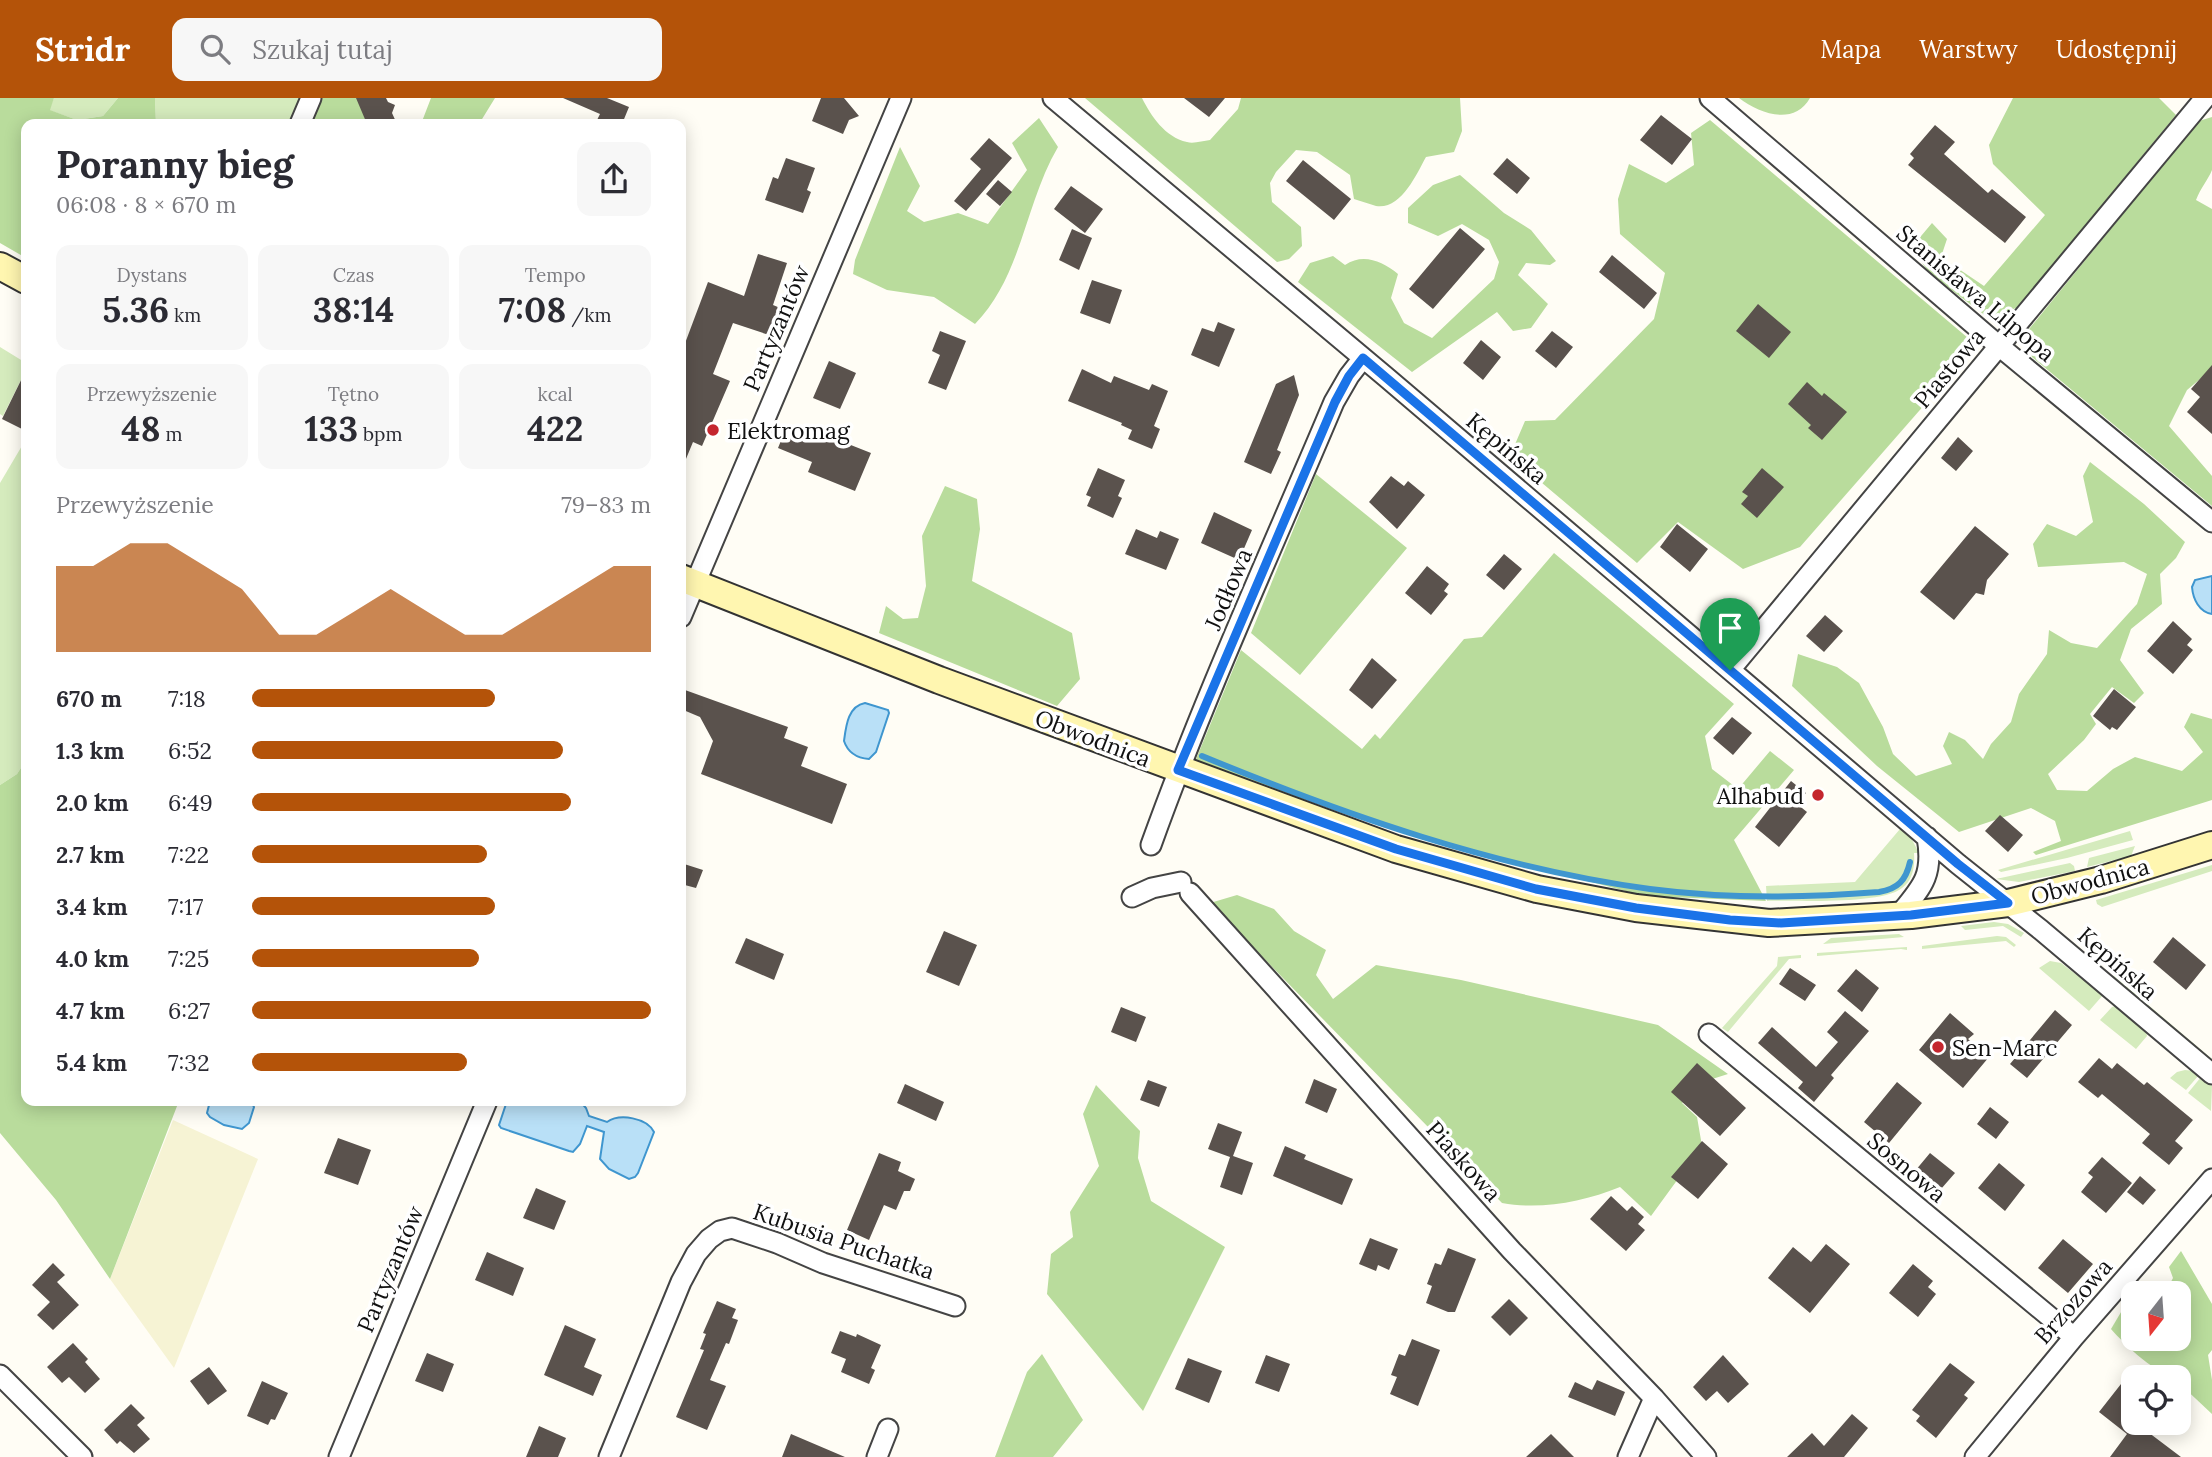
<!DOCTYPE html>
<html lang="pl">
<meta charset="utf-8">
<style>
:root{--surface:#fff;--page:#f7f7f7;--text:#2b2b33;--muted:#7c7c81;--accent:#b45309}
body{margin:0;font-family:Lora,serif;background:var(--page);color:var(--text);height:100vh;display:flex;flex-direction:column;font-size:26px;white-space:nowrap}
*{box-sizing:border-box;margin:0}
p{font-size:23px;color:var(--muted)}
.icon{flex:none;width:38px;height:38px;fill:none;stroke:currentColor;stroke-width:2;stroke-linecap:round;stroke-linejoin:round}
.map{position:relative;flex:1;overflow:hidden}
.side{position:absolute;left:21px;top:21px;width:665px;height:987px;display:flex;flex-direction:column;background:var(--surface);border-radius:14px;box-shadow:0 4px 18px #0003}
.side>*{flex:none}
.needle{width:46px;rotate:197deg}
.controls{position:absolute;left:2121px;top:1183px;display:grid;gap:14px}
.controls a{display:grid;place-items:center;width:70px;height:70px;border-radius:14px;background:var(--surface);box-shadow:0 4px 18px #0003;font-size:35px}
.pin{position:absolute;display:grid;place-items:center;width:60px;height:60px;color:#fff;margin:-72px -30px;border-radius:50% 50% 50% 0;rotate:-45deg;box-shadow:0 0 7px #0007}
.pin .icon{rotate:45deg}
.round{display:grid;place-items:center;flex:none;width:74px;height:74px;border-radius:14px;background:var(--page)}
.summary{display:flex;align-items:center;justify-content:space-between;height:119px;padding:0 35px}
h1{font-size:38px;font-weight:700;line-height:52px}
.stats{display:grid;grid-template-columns:repeat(3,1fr);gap:10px;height:119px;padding:7px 35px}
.stats div{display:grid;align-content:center;border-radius:14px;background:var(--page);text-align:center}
.stats b{font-size:35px;font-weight:700}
.stats small{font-size:19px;font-weight:400}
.stats p{font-size:19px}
.chart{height:196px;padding:14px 35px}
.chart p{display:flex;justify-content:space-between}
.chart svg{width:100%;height:126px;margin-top:7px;fill:var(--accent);opacity:.7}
ul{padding:0 35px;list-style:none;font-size:23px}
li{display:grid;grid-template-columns:112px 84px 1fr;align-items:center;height:52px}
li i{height:18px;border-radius:9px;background:var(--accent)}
header{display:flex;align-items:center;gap:42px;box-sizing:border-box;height:98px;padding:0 35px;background:var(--accent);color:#fff}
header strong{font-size:33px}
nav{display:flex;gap:38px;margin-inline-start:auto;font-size:24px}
.search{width:490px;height:63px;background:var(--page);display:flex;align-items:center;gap:18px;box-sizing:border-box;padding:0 24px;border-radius:14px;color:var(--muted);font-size:26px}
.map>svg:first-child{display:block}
.farmland{fill:#f6f3d4}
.green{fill:#d5ebbd}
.forest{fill:#b9dc9c}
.water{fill:#b9e0f7;stroke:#3f96cf;stroke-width:2}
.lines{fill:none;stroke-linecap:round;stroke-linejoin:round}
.stream{stroke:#3f96cf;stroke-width:6}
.building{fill:#5a524d}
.street-casing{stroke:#444;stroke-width:23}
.secondary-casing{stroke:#333;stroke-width:30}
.street{stroke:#fff;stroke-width:19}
.secondary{stroke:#fff6b0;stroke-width:26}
.route-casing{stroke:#fff;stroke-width:14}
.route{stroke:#1a73e8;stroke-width:9}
.poi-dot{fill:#c4262e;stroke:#fff;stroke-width:2.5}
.labels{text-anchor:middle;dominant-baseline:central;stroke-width:7;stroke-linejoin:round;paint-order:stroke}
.street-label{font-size:23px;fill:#111;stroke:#fff}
.poi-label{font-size:23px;fill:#111;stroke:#fff;text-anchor:start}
</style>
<header>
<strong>Stridr</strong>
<div class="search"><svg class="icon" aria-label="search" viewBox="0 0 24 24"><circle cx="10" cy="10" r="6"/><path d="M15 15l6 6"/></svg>Szukaj tutaj</div>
<nav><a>Mapa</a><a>Warstwy</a><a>Udostępnij</a></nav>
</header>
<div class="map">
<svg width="2212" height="1359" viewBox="0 0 2212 1359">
<rect width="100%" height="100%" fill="#fffdf5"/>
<path class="farmland" d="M173,1022L258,1061L174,1270L110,1181Z"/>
<path class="green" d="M54,0H118L103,18L77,22L49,12Z
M155,0H303L292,26H156Z
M0,249L26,265V272L3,318L0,316Z
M26,341V662L17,676L0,687V385Z
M1900,731L1909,736L1919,755H1914C1915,768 1913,782 1902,790C1881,807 1796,802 1767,803L1766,788L1855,784Z
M2130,733L2133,742L2067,760L2001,774L1998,772Z
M2135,748L2131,758L2087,769L2089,760Z
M2070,765L2074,768L2075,773L2019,784L1996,781Z
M2212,767V773L2102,809L2097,806L2096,802Z
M1994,824L2008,826L2024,835L2021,839L2003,828L1965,832L1961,828Z
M1899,836L1904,839L1823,846L1831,840Z
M1997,838L2006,839L2016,847L2014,849L2006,843L1922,851V848Z
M1907,849V852L1901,851L1817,858V855Z
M1801,857V860L1789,861L1728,934L1722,930L1777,868L1778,859Z
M2050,863L2061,865L2103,897L2089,913L2039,870Z
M2113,877L2212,961V965L2116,884Z
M2116,908L2146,933L2147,938L2136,951L2100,922L2112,909Z
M2185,972L2194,973L2199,977L2186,992L2170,980L2177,974Z
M2201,979L2212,988L2211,1013L2188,995Z"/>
<path class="forest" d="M0,0H54L50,12L77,22L103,18L118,0H155L156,26H26V160L0,145Z
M319,0H380L363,26H309Z
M431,0H495L479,26H421Z
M1085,0H1142C1151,18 1165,39 1187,44C1193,46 1203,43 1210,42L1238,11L1241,0H1460L1462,33L1454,54L1426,59C1416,77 1401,112 1376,108C1369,106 1361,103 1354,101L1350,77L1317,54L1296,52L1276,74L1270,85L1272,104L1301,129L1302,148L1289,161L1277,164Z
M1739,0H1810C1794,28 1760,16 1739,0Z
M2013,0H2159L2176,17L2018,209L1990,221L1930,176L1911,150L1932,125L1947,141L1941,159L1984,188L2045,117L1993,66L1989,47Z
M2212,19V72C2208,82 2201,89 2196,102L2212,111V271L2187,292L2169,328L2212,378V408L2032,259L2025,236L2199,23Z
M1039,20L1058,49C1025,105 1022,178 975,226L934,199L887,192L853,176L855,162L900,49L920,88L907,113L924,124L958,115L988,126L1027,72L1012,45Z
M1710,22L1968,240V257L1800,449L1743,471L1678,424L1637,465L1510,358L1525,323L1555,322L1654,221L1665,175L1620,136L1618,101L1629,66L1666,85L1694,67L1691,35Z
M1460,77L1504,115L1531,132L1556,163L1550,167L1526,165L1518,177L1548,206L1531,230L1513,233L1497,214L1412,274L1298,184L1310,165L1333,158L1345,167C1363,155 1382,163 1398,176L1391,200L1404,225L1432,240L1494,181L1499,164L1489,142L1462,126L1438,138L1408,125V110L1433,87Z
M2090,364L2144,406L2185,444L2176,460L2160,476L2162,506L2131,531L2120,562L2144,595L2134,605L2112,589L2090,616L2096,626L2084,642L2048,676L2057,692L2087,693L2113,671L2135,659L2182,673L2203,654L2184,629L2191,615L2212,621V702L2036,757L2033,754L2061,743L2055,723L2031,710L1959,734L1877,668L1792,588L1798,556L1837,569L1859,585L1883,629L1893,656L1916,678L1952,666L1943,648L1949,634L1965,642L1983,661L1991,646L2011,624L2019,596L2047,556L2049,532L2071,545L2097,550L2137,506L2147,476L2124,464L2038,469L2033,446L2047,426L2076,438L2093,424L2083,378Z
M1316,376L1407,450L1300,577L1251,535Z
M945,388L977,401L980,431L972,483L1072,535L1080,581L1057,608L879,535L886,508L903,521L918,520L926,488L922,438Z
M1554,455L1734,606L1705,638L1712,671L1738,691L1770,653L1794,672L1734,742L1766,803L1645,798L1423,740L1194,666L1241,552L1362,651L1375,636L1380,641L1464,541L1482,539Z
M26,662V1003H179L110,1181L56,1102L0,1035V687L17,676Z
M1237,797L1274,811L1294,833L1326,852L1316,877L1333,901L1376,867L1461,882L1658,927L1728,976L1706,983L1682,1005L1697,1019L1702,1048L1651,1118L1620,1089C1583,1104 1541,1112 1502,1105L1210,805Z
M1096,987L1140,1033L1138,1060L1151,1103L1225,1149L1143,1313L1047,1196L1051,1156L1073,1139L1070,1114L1099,1068L1083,1016Z
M2181,1153L2212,1206V1252L2208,1257L2212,1282V1316L2179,1285V1279C2158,1279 2125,1247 2111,1231L2130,1199L2143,1183L2164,1195H2133V1241H2179V1195H2165L2173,1180L2169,1169Z
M1042,1256L1083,1322L1053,1359H995L1027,1274Z"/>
<path class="water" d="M2212,478V516C2199,514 2193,501 2192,489L2195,482Z
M865,605L888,612L889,615L876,654L869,661C857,660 848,655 844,643C846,628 848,608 865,605Z
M210,1003H251L254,1009L249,1025L242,1031L224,1027L210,1019L207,1015Z
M507,1003H580L586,1010L589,1018L607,1024C620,1015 647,1020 654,1034L638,1075L635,1079L629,1081L609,1071L600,1061L604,1034L587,1028L580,1046L573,1054L569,1053L501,1030L499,1027Z"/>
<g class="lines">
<path class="stream" d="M1202,658C1345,717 1496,770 1650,791C1726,801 1803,800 1879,794C1898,791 1906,782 1910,764"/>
</g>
<path class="building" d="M356,0H386L388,4L395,7L392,15L397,26H367Z
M563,0H607L629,9L622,26H595L600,16Z
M821,0H844L859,18L849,22L843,36L812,23Z
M1184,0H1225L1209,19Z
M1661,17L1692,41L1672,67L1640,42Z
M1935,27L1955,44L1944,56L1988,95L1992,91L2026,119L2005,145L1908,67L1914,60L1910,56Z
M989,40L1012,60L966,113L954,103L981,71L970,61Z
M786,60L815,70L807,92L811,94L803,115L765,102L773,79L778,81Z
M1507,60L1530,80L1517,96L1493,76Z
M1303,62L1351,101L1334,122L1286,83Z
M998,82L1012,94L1000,108L986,96Z
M1071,88L1103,111L1085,135L1054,111Z
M1460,130L1485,151L1433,211L1409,191Z
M1072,131L1092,140L1079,172L1059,162Z
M758,156L787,165L773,207L785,212L775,239L733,225L713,276L730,283L702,348L693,344L681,373V256L708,184L744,198Z
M1612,157L1657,195L1644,211L1599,174Z
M1092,182L1122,192L1110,226L1080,215Z
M1758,206L1791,234L1769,260L1736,233Z
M1218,224L1235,231L1219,269L1191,257L1202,230L1214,234Z
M940,233L966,243L946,292L928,285L940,257L932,253Z
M1552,233L1573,249L1556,270L1535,253Z
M1481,242L1501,259L1483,282L1463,265Z
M829,263L856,275L840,311L813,300Z
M2212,267V336L2187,314L2200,299L2191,291Z
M1082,271L1111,285L1114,278L1149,292L1152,286L1168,293L1154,328L1160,331L1152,351L1128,341L1132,332L1121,327L1122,325L1068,303Z
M26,272V333L2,321Z
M1294,277L1299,297L1277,352L1281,354L1271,376L1244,364L1276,286Z
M1807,284L1822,298L1824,295L1847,314L1822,342L1808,330L1811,327L1788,306Z
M787,328L821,342L823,336L871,355L855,393L808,374L812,364L778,350Z
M1958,339L1973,353L1956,373L1941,360Z
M1098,370L1125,382L1118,398L1122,400L1113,420L1087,408L1091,399L1086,397Z
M1762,370L1784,389L1757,420L1741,406L1748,398L1742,394Z
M1391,378L1404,388L1408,383L1425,397L1397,431L1369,404Z
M1214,414L1252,432L1239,462L1201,445Z
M1677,426L1708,451L1690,474L1660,449Z
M1975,428L2009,456L1987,482L1984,497L1976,495L1954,522L1920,494Z
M1136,431L1157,440L1160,433L1179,441L1166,472L1125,456Z
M1504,456L1522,471L1504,492L1486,477Z
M1427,468L1449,486L1444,493L1448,496L1431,517L1405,495Z
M1825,517L1843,533L1824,554L1806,538Z
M2173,523L2192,541L2187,547L2193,552L2173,576L2147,553Z
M1372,560L1397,582L1372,611L1349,592Z
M2114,591L2136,609L2117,632L2112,629L2110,632L2093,618Z
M685,592L788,629L784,640L808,649L801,668L847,686L832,726L701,676L713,643L700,619L681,611V603Z
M1732,619L1752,635L1733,657L1713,640Z
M1791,683L1806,695L1797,706L1807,714L1779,749L1755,729Z
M2000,717L2023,737L2008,754L1985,733Z
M681,765L703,772L696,790L681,786Z
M944,833L977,847L959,888L926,874Z
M2173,839L2206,867L2186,892L2153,864Z
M746,840L784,856L774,882L735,865Z
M1790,870L1816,887L1805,903L1779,886Z
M1856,871L1879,890L1862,914L1837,893Z
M1121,909L1146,919L1136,944L1111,934Z
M2055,912L2072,927L2027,980L2010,966Z
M1845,913L1869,933L1831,977L1834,980L1814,1004L1798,990L1803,984L1758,945L1772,929L1816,969L1838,944L1827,934Z
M1950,915L1974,936L1968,941L1989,959L1963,990L1919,952Z
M2099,960L2112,971L2117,965L2144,987L2147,984L2193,1022L2175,1043L2183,1050L2169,1067L2142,1045L2150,1036L2102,996L2098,1000L2078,984Z
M1697,965L1746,1010L1720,1038L1671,994Z
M1314,981L1337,991L1327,1015L1305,1005Z
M1148,982L1167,989L1159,1009L1140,1002Z
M1897,984L1922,1005L1889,1045L1864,1024Z
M905,986L944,1004L936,1023L897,1005Z
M1990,1009L2009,1024L1996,1041L1977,1026Z
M1218,1025L1242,1034L1233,1058L1253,1065L1242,1097L1220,1089L1230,1059L1208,1051Z
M338,1040L371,1052L358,1087L324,1075Z
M1702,1043L1728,1066L1698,1101L1671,1079Z
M1285,1048L1306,1057L1304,1061L1353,1081L1342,1107L1273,1078Z
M879,1055L901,1064L898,1073L915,1081L910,1093H904L896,1112L884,1107L869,1142L847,1132Z
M1930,1055L1955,1075L1934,1099L1910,1079Z
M2102,1059L2132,1085L2106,1115L2081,1094L2093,1079L2088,1075Z
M1999,1065L2025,1087L2005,1113L1978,1090Z
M2140,1078L2156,1092L2143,1107L2127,1094Z
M536,1090L566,1103L554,1132L523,1120Z
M1611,1098L1627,1113L1632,1108L1644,1119L1638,1126L1645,1132L1626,1153L1590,1121Z
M1370,1140L1398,1151L1389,1172L1378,1167L1376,1173L1359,1166Z
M2063,1141L2093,1166L2068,1195L2038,1170Z
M1826,1146L1850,1166L1810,1215L1768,1180L1793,1149L1811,1164Z
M1448,1150L1476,1161L1455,1214H1448L1426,1205L1432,1188L1427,1186L1435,1165L1441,1167Z
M487,1154L524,1170L513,1198L475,1182Z
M53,1165L65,1177L57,1184L79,1207L53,1232L37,1217L50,1204L32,1187Z
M1913,1166L1933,1183L1928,1189L1936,1196L1918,1219L1889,1195Z
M1509,1201L1528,1220L1510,1238L1491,1219Z
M717,1203L736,1211L732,1220L738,1222L729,1246L726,1245L710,1282L726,1288L707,1332L676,1319L704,1252L700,1251L706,1236L703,1235Z
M565,1227L596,1241L584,1269L602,1277L593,1298L544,1277Z
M840,1233L856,1239L857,1236L881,1247L871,1270L875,1272L869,1286L841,1274L846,1261L831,1255Z
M1412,1241L1440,1252L1418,1308L1390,1296L1397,1279L1391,1277L1399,1256L1405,1258Z
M73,1245L88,1261L85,1264L100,1281L85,1295L69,1279L62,1285L47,1269Z
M427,1255L454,1266L443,1294L415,1283Z
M1266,1257L1290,1266L1279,1294L1255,1285Z
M1723,1257L1749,1286L1728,1305L1717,1293L1706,1303L1693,1289Z
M1188,1260L1222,1273L1209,1305L1175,1291Z
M1950,1265L1975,1284L1964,1297L1968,1300L1936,1340L1916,1323L1920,1318L1912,1312Z
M209,1269L227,1293L208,1307L190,1283Z
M1597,1282L1625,1294L1615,1318L1568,1299L1575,1284L1592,1292Z
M262,1283L288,1295L275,1322L271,1321L268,1327L247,1318Z
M2121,1286L2133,1295V1328L2136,1325L2181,1359H2110L2127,1336L2099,1314Z
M131,1306L145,1320L137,1327L150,1341L134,1355L120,1343L117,1346L104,1332Z
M1852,1316L1868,1330L1844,1359H1787L1812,1335L1824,1348Z
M539,1328L566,1340L558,1359H526Z
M791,1336L845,1359H782Z
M1551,1336L1574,1359H1526Z"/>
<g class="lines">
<g class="street-casing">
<path id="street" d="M1053,0L1386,279L1958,766L2041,832L2212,976
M1710,0L1999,248L2212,424
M300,26L311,0
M681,519L901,0
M1730,572L2205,0
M1151,747C1205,597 1272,451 1334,304L1349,278L1363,260
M1190,795L1512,1153L1654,1300L1706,1359
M1132,799L1152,790L1181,784
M1898,818C1922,789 1934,778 1927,739
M1709,936L2074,1239
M0,1277L82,1359
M339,1359L487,1003
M609,1359L681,1184L696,1156L709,1141L720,1133L732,1130L777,1145L823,1165L955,1208
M877,1359L888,1331
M1628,1359L1654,1300
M1975,1359L2074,1239L2212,1081"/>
</g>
<g class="secondary-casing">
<path id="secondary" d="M0,168L26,182
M681,480L939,582L1396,751L1537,791L1636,810L1769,825L1911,817L2008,805L2101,782L2212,747"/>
</g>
<use href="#street" class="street"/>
<use href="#secondary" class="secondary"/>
</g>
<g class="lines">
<g class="route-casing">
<path id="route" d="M1363,260L1958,766L2008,805L1911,817L1781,825L1730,822L1636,810L1536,791L1396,751L1178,672L1335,304L1349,278Z"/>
</g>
<use href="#route" class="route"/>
</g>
<g class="poi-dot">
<circle cx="713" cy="332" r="7"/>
<circle cx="1818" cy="697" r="7"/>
<circle cx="1938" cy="949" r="7"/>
</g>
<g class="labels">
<g class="street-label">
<text transform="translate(1976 195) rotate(40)">Stanisława Lilpopa</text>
<text transform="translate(776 230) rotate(-67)">Partyzantów</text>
<text transform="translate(1949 270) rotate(-50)">Piastowa</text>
<text transform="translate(1507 350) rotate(40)">Kępińska</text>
<text transform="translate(1228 491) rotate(-67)">Jodłowa</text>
<text transform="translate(1093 640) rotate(21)">Obwodnica</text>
<text transform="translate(2090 783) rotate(-15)">Obwodnica</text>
<text transform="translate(2118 865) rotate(41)">Kępińska</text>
<text transform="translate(1464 1063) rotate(48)">Piaskowa</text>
<text transform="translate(1907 1069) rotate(40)">Sosnowa</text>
<text transform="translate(844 1143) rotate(19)">Kubusia Puchatka</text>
<text transform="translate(390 1171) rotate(-67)">Partyzantów</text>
<text transform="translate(2073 1203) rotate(-49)">Brzozowa</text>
</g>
<g class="poi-label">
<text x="727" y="332">Elektromag</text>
<text x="1804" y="697" text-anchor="end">Alhabud</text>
<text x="1952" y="949">Sen-Marc</text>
</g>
</g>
</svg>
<div class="controls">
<a><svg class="needle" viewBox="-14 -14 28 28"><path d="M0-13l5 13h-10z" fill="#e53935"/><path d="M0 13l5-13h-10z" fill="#7c7c81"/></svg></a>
<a><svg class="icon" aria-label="locate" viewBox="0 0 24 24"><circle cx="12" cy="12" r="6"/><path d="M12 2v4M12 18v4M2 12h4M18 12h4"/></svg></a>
</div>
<div class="pin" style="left:1730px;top:572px;background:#1e9e55"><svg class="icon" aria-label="arrive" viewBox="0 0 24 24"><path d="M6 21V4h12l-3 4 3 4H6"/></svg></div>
<section class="side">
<div class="summary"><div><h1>Poranny bieg</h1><p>06:08 · 8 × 670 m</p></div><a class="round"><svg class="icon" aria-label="share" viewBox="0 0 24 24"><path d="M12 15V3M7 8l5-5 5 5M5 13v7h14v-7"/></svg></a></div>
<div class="stats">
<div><p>Dystans</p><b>5.36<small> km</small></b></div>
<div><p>Czas</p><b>38:14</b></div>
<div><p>Tempo</p><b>7:08<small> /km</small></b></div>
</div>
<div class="stats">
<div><p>Przewyższenie</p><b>48<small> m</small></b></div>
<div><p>Tętno</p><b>133<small> bpm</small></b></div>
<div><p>kcal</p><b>422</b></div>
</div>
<div class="chart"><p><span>Przewyższenie</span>79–83 m</p>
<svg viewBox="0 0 160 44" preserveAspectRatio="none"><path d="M0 44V14L10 14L20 6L30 6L40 14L50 22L60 38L70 38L80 30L90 22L100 30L110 38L120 38L130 30L140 22L150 14L160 14V44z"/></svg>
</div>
<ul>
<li><b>670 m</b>7:18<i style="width:61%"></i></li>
<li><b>1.3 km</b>6:52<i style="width:78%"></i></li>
<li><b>2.0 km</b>6:49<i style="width:80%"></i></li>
<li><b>2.7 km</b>7:22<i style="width:59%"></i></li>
<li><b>3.4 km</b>7:17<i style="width:61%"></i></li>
<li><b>4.0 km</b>7:25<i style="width:57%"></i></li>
<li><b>4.7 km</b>6:27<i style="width:100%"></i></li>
<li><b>5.4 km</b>7:32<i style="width:54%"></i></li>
</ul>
</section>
</div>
